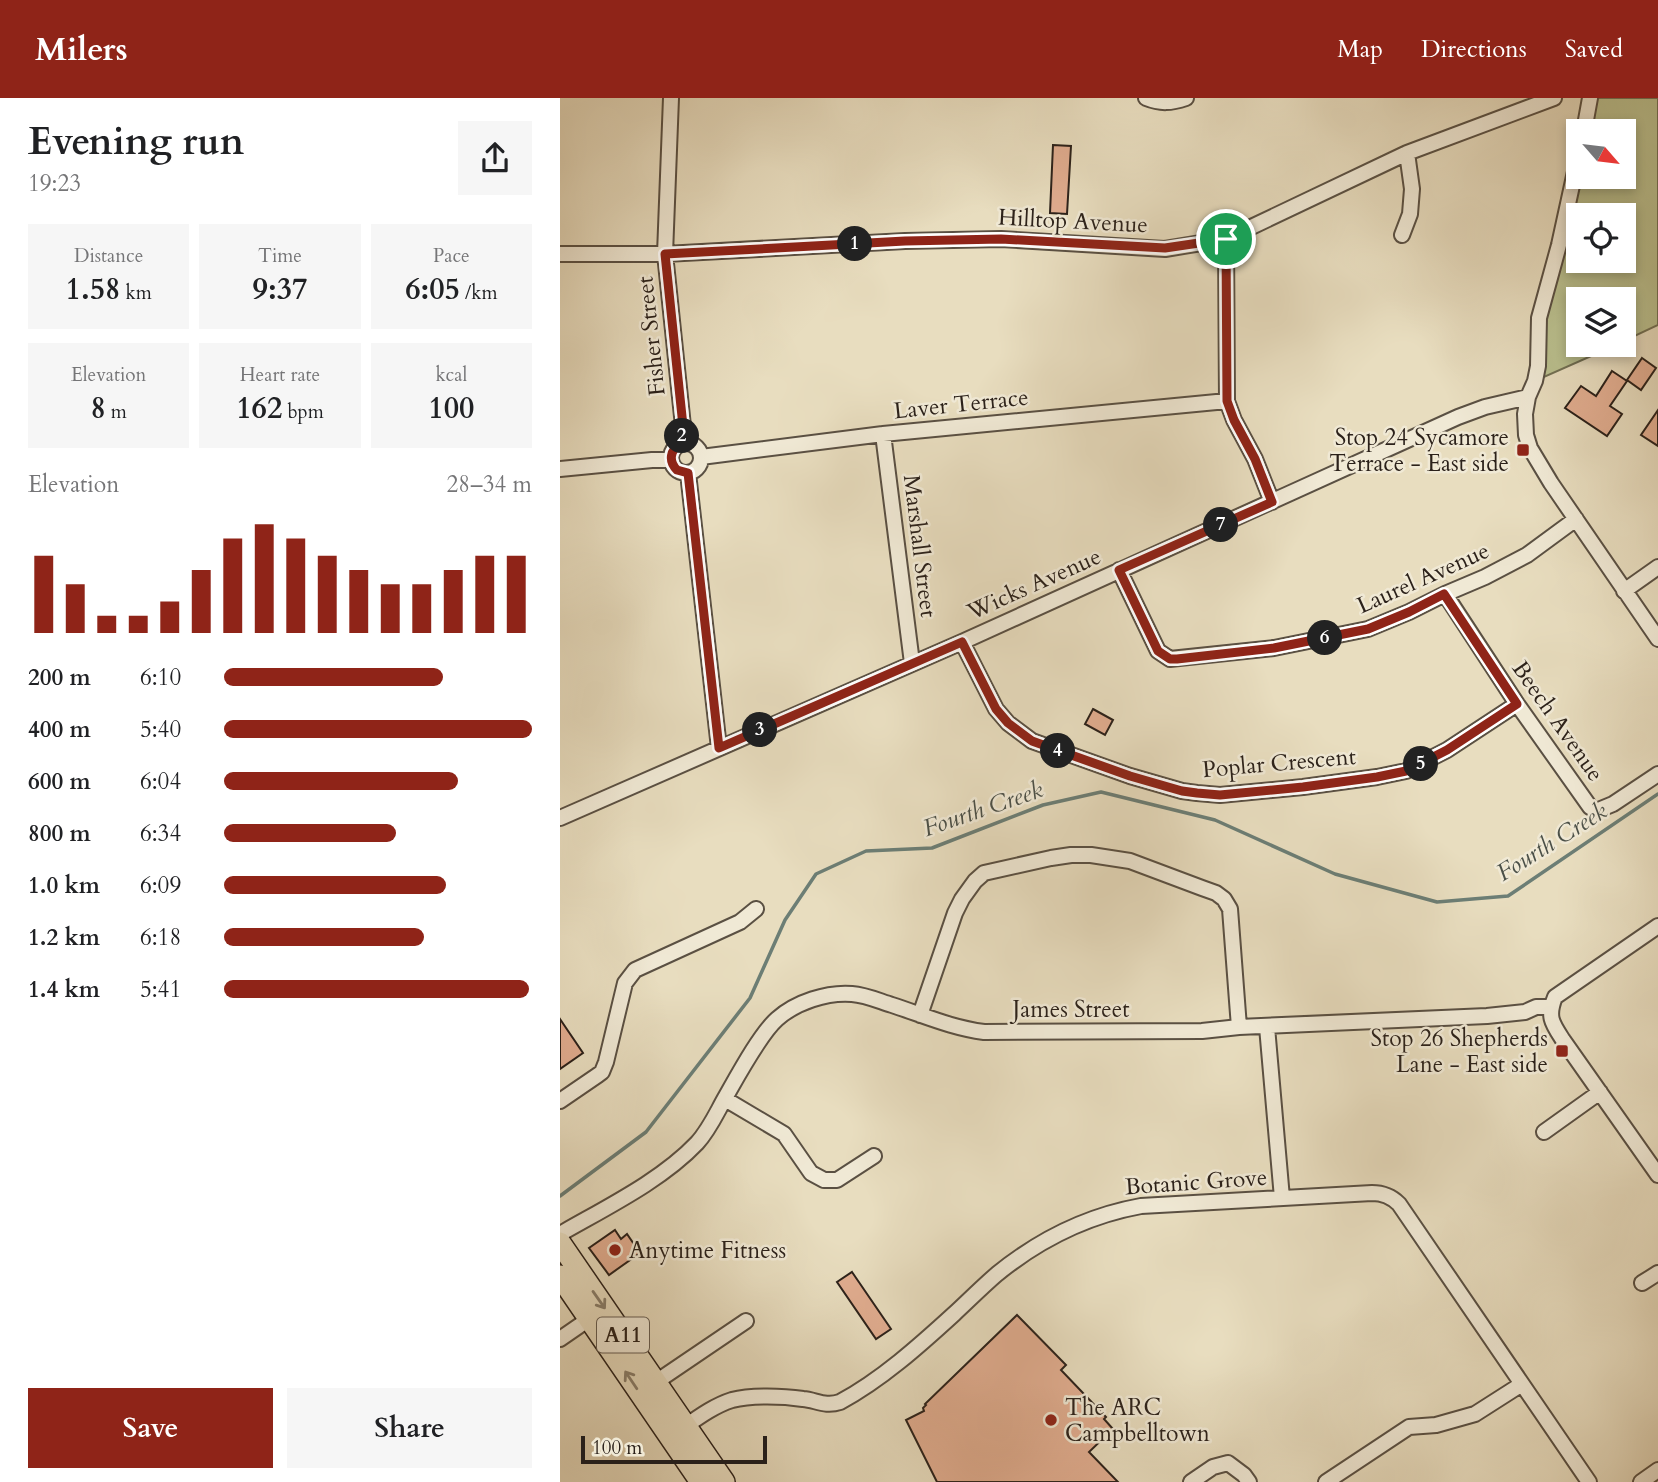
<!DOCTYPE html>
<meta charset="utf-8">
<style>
:root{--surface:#fff;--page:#f6f6f6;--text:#202124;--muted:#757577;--accent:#8f2418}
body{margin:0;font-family:Cardo,serif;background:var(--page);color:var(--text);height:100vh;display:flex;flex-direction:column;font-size:26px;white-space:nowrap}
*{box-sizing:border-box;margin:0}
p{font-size:23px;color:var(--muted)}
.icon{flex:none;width:38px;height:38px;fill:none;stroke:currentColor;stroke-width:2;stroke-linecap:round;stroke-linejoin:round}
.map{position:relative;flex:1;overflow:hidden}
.sheet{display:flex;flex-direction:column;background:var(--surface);width:560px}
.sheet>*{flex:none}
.needle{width:46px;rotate:118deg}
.buttons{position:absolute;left:1006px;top:21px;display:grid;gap:14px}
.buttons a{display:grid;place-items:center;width:70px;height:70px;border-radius:0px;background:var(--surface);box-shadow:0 4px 10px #0003;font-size:35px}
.scale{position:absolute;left:21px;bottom:18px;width:186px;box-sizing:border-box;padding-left:7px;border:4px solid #2b211a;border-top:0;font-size:19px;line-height:24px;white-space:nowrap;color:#2b211a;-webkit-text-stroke:5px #f0e9d5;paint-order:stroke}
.pin{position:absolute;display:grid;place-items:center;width:60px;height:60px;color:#fff;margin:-30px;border:4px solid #fff;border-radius:50%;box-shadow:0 2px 7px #0007}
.km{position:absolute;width:35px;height:35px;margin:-18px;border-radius:50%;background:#222;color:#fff;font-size:19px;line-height:35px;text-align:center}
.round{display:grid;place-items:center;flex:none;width:74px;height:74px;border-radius:0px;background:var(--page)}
.headline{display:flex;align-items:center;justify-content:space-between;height:119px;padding:0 28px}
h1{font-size:38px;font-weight:800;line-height:52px}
.metrics{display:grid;grid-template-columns:repeat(3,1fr);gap:10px;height:119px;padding:7px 28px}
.metrics div{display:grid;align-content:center;border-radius:0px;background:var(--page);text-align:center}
.metrics b{font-size:30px;font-weight:800}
.metrics small{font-size:19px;font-weight:400}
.metrics p{font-size:19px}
.chart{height:196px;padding:14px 28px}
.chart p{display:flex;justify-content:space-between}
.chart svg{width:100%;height:126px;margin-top:7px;stroke:var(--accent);stroke-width:6}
.action{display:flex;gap:14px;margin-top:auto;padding:14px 28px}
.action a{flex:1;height:80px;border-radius:0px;background:var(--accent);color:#fff;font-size:28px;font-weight:800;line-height:80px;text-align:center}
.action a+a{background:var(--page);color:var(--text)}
ul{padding:0 28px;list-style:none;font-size:23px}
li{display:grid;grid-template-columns:112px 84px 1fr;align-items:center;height:52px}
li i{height:18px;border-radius:9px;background:var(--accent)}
header{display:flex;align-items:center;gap:42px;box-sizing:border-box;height:98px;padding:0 35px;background:var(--accent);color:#fff}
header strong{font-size:33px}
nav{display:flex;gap:38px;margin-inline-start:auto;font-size:24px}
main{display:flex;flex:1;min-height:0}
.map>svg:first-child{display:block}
.park{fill:#bac08f;stroke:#727054;stroke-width:2;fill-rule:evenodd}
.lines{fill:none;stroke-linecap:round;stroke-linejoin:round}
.stream{stroke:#6c7e75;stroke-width:3.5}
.building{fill:#e1ad90;stroke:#2b211a;stroke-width:2}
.minor-casing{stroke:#5a5043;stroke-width:18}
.primary-casing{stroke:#2b211a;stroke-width:24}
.minor{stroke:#f0e9d5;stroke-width:14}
.primary{stroke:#e8ddbf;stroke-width:21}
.oneway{stroke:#8a7f6c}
.route-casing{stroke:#fff;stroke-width:14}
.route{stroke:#8f2418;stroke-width:9}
.poi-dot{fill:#8f2418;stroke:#f0e9d5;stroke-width:2.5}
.labels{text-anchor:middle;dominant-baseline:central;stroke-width:5;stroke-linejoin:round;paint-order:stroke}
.shield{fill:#f0e9d5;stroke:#665d52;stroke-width:2}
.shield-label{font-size:21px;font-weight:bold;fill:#2b211a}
.street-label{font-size:23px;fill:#2b211a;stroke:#f0e9d5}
.poi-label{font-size:23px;fill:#2b211a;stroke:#f0e9d5;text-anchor:end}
.water-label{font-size:24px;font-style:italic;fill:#4b5048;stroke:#f0e9d5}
</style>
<header>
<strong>Milers</strong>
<nav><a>Map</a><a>Directions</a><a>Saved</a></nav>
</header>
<main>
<section class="sheet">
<div class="headline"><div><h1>Evening run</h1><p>19:23</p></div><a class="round"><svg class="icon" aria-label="share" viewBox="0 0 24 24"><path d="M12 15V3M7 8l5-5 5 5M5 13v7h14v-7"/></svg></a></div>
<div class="metrics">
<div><p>Distance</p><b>1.58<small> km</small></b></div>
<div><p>Time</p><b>9:37</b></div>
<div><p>Pace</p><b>6:05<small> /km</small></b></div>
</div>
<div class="metrics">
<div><p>Elevation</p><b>8<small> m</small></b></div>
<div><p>Heart rate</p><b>162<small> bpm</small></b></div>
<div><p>kcal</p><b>100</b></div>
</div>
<div class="chart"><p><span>Elevation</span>28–34 m</p>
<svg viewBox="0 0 160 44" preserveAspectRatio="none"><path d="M5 44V17M15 44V27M25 44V38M35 44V38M45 44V33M55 44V22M65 44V11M75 44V6M85 44V11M95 44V17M105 44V22M115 44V27M125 44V27M135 44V22M145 44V17M155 44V17"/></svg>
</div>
<ul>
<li><b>200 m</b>6:10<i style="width:71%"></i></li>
<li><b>400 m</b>5:40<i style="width:100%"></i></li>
<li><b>600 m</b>6:04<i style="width:76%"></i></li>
<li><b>800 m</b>6:34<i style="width:56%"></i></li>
<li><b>1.0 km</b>6:09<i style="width:72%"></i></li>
<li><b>1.2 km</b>6:18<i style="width:65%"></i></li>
<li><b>1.4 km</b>5:41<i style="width:99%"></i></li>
</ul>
<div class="action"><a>Save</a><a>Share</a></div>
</section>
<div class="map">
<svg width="1098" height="1384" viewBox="0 0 1098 1384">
<rect width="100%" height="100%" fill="#e8ddbf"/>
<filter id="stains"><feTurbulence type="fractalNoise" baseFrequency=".00286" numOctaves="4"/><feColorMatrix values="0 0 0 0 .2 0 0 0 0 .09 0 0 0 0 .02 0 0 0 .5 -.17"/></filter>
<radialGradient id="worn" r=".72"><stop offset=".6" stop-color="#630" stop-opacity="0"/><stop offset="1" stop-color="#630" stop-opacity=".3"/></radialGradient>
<path class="park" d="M1030,0H1098V227L1064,243V201H1018V247H1056L975,283L978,251L1018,79H1064V33H1023ZM1018,117H1064V163H1018Z"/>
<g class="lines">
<path class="stream" d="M0,1098L86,1034L190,900L225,822L256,776L306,753L372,750L483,707L541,694L655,722L775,776L877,804L948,798L1098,696"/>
</g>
<path class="building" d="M493,47L511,48L507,116L490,115Z
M1082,260L1096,270L1081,292L1067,282Z
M1052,273L1067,283L1050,308L1062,316L1047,338L1005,310L1021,288L1036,298Z
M1098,312V348L1081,337Z
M533,611L553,622L545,637L525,626Z
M0,921L23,955L0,971Z
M55,1132L61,1141L67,1136L80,1155L49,1177L29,1150Z
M292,1174L331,1231L316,1241L277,1184Z
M457,1217L506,1267L501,1272L546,1319L544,1321L553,1331L529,1354L558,1384H377L346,1322L364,1313L363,1310L366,1307L365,1306Z"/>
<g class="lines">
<g class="minor-casing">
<path id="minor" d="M111,0L105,156L123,328L121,345
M586,0C601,6 611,5 626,0
M1024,33L1030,0
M1018,60L999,147L979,220L978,268L975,283L968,299L965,316L966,337L970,350L991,385L1098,541
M842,137L850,116L852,91L847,55
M666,141L667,303L674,322L695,361L712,404
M0,156H105L345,143L441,141L605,151L666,141L847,55L994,0
M323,336L352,565
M111 360a15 15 0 1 1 30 0a15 15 0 1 1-30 0Z
M141,359L323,336L667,303
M0,371L92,362H111
M128,375L159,650
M559,472L598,553L610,561L714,550L808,531L849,514L885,496L925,479L967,457L1016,421
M1064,493L1098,469
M885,496L957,606L1030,709L1036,713L1053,706L1098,676
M402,544L436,611L448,625L472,643L570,678L622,693L637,695L660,697L743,689L817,679L846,673L887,652L957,606
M0,720L402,544L898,319L925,309L968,299
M1098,828L995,899C987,919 992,925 1003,942L1098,1077
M360,917L395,815L402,801L415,783L424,775L491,760L511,757H531L570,763L642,790L656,795L664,801L670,811L679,929
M707,929L722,1100
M165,1001L224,1036L251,1075L264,1082H277L314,1058
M0,1003L38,977L42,974L46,964L65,885L75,872L180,824L196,811
M984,1034L1040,994
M0,1136C45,1110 101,1083 137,1045C149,1032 156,1016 165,1000C177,979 200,936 217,921C236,904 267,894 292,896C306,897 319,903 332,907C363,917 392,930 424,934L642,933L679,929L927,918L965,914L976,909H991
M1082,1185L1098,1175
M0,1241L29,1221
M96,1284L186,1223
M120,1332C136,1321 153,1308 172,1302C191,1297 223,1298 243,1301C256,1302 265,1309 280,1304C321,1282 359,1248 394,1216C408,1203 422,1189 437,1176C480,1141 526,1118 581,1108L812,1095C823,1095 831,1098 839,1106L1029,1384
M631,1384L653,1369L668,1365L684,1377L689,1384
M766,1384L849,1329L876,1327L915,1316L962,1286
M1081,1384L1098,1372"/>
</g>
<g class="primary-casing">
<path id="primary" d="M0,1145L164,1384
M0,1178L141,1384"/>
</g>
<use href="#minor" class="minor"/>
<use href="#primary" class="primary"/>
</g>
<defs><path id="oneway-shaft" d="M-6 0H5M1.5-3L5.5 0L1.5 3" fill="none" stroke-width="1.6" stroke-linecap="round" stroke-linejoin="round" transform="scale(1.75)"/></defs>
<g class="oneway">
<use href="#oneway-shaft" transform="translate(39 1202) rotate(55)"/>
<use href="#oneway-shaft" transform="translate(71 1282) rotate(-124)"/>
</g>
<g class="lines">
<g class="route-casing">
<path id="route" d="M441,141L605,150L666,141L667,303L674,322L695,361L712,404L559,472L598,553L610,561H617L714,550L808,531L849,514L884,496L957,606L887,652L846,673L817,679L743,689L660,697L637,695L622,693L570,678L472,643L448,625L436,611L402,544L159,650L128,375L117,372C108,363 110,352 121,345L123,328L105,156L345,143Z"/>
</g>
<use href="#route" class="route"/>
</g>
<g class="poi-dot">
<rect x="956" y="345" width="14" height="14" rx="3.5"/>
<rect x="995" y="946" width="14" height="14" rx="3.5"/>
<circle cx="55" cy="1152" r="7"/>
<circle cx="491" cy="1322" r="7"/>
</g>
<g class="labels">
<rect class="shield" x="37" y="1219.5" width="52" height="35" rx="5"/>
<g class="shield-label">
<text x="63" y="1237">A11</text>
</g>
<g class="street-label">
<text transform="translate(513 123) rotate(3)">Hilltop Avenue</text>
<text transform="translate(91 238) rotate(-96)">Fisher Street</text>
<text transform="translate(401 306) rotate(-6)">Laver Terrace</text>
<text transform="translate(360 448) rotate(83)">Marshall Street</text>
<text transform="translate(863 480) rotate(-24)">Laurel Avenue</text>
<text transform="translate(474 486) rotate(-24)">Wicks Avenue</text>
<text transform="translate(998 623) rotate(55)">Beech Avenue</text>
<text transform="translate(719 665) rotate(-5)">Poplar Crescent</text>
<text x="511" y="911">James Street</text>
<text transform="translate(636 1084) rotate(-4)">Botanic Grove</text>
</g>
<g class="poi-label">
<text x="949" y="339">Stop 24 Sycamore<tspan x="949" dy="26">Terrace - East side</tspan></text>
<text x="988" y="940">Stop 26 Shepherds<tspan x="988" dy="26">Lane - East side</tspan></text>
<text x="69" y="1152" text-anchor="start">Anytime Fitness</text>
<text x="505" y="1309" text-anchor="start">The ARC<tspan x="505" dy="26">Campbelltown</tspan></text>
</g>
<g class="water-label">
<text transform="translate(423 711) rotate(-19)">Fourth Creek</text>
<text transform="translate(992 744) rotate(-32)">Fourth Creek</text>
</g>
</g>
<rect width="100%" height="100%" filter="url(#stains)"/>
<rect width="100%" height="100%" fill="url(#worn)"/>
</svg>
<div class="buttons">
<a><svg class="needle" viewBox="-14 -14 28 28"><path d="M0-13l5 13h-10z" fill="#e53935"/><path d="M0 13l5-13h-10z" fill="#757577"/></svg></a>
<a><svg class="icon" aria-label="locate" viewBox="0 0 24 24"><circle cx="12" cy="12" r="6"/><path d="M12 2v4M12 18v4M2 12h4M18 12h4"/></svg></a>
<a><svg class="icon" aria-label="layers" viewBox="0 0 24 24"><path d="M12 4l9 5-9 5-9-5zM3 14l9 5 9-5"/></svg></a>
</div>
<div class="scale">100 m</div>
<div class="pin" style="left:666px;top:141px;background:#1e9e55"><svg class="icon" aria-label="arrive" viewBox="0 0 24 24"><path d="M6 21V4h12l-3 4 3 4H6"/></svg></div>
<b class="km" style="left:295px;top:146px">1</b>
<b class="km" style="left:122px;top:338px">2</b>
<b class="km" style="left:200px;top:632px">3</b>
<b class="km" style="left:498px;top:653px">4</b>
<b class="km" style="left:861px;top:666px">5</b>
<b class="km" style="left:765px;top:540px">6</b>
<b class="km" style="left:661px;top:427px">7</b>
</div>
</main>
